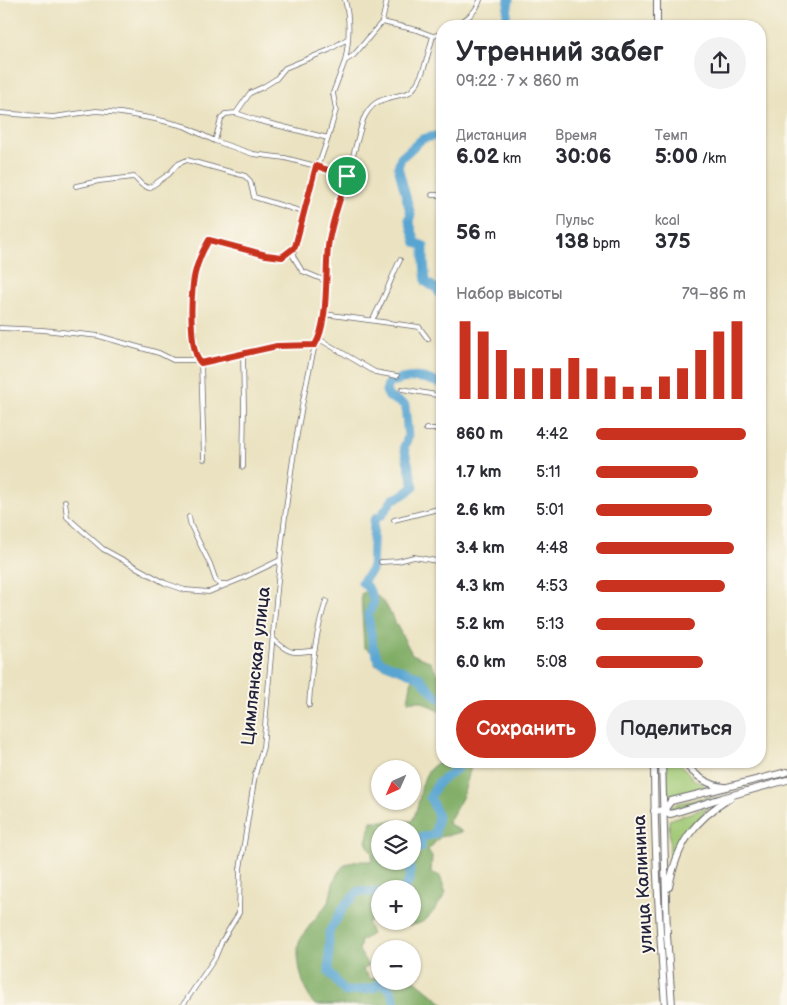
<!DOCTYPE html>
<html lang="ru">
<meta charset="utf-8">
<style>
:root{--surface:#fff;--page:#f2f2f3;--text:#2b2b33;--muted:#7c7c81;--accent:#c8321e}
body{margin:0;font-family:"Balsamiq Sans",sans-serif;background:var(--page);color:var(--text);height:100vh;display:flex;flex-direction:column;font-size:19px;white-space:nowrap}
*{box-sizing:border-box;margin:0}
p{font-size:16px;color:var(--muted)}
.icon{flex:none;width:28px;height:28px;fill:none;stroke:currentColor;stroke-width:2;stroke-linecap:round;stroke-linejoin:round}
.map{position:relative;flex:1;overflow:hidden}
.drawer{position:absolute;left:436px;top:20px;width:330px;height:748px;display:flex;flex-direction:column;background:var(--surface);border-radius:20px;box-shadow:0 1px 4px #0004}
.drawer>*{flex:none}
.needle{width:32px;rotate:225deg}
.fabs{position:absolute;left:371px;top:760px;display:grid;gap:10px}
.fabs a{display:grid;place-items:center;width:50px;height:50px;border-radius:50%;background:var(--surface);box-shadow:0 1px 4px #0004;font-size:25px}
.pin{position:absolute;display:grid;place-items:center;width:42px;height:42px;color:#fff;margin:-21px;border:2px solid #fff;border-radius:50%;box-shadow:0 1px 5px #0007}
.round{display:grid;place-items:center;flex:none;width:52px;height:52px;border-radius:26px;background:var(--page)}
.summary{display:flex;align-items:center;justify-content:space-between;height:85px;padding:0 20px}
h1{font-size:28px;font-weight:800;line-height:38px}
.figures{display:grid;grid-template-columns:repeat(3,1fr);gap:8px;height:85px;padding:5px 20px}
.figures div{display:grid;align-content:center}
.figures b{font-size:21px;font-weight:800}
.figures small{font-size:14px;font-weight:400}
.figures p{font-size:14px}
.chart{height:140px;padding:10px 20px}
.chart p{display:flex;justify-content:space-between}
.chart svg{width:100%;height:90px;margin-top:5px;stroke:var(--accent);stroke-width:6}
.cta{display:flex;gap:10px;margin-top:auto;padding:10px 20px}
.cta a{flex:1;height:58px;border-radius:30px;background:var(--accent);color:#fff;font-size:20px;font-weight:800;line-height:58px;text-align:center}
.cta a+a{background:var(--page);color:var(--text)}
ul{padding:0 20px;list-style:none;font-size:16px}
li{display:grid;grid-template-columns:80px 60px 1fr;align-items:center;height:38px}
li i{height:12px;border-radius:6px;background:var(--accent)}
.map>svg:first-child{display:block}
.green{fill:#a0c975;stroke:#617658}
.forest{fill:#80ad66;stroke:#516850;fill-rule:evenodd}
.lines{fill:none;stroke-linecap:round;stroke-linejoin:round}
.river{stroke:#59a5d2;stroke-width:9}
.minor-casing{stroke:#68656a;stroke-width:5.5}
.primary-casing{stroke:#68656a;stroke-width:8}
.minor{stroke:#fff;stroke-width:4}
.primary{stroke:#fff;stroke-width:6}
.route-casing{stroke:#fff;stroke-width:10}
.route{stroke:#c8321e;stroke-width:6}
.labels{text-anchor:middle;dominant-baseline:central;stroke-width:4;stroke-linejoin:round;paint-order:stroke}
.street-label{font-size:18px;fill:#22223b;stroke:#fbf7ec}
</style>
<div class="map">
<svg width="787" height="1005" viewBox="0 0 787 1005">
<rect width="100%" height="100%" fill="#fbf7ec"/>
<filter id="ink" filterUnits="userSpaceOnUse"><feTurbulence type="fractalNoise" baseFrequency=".02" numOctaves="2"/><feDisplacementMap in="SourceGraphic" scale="10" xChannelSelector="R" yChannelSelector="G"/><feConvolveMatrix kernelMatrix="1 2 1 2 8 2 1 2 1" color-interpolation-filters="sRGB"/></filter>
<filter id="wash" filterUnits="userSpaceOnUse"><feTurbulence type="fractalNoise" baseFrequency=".0096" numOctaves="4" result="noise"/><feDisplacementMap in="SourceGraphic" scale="20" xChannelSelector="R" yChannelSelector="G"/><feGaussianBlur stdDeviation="1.12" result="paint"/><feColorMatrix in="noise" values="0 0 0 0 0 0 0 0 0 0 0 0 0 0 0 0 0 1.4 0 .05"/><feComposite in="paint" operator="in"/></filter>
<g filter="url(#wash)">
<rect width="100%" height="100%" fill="#eae2c0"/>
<path class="green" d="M666,761H678L694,780L710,788L668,798Z
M728,792V793L673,809H670L672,805Z
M709,807L682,838L670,862L669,820Z"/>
<path class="forest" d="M371,589L386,605L412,654L429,661L442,679V713L421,701H408L412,678L375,664L374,653L364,647L361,594Z
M442,761H474L471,767L463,796L448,823L462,832L440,837L428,850L432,856L431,872L440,876L446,893C430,917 423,933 391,921H412V889H380V918L367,922L372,934L361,941L359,950L368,966L363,970L370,979L380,977V981H412L415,980L445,1005H315C304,994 295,959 299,943C301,934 322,912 328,902C331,897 331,890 333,884C341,861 350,861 372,861V853L366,842L371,821H412C424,799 416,771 442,761ZM380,829H412V861H380Z"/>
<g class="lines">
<path class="river" d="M505,26L509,0
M442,134L422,139L401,158L398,167L411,215L409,220L416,243L424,246V262L426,282L437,289L442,298
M442,383C435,383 430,379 423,378C411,376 399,379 388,384L386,391L389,397L405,405L408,437L404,447L414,487L401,496L393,499L381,516L377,517L374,521L372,570L362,582L369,589L374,602L368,615L373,646L379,661L419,677L436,696L442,699
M412,853L415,846L421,848L422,837L435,834L438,816L430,797L438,783L458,768L460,761
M404,889L410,879V861
M380,893L359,891L345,905L329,932V972L345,992L374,988L381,982L391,991L396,1005"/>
</g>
</g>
<g filter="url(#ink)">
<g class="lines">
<g class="minor-casing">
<path id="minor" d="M345,0C350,19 349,42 345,61
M382,22L387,0
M455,26C466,19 476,13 480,0
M0,113L53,117L96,111L121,113L155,119L184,126L215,141L253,154L285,158L316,166L347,177
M236,113L256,120L328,138
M215,141L221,119L225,114L236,113L250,93L263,87L276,79L285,68L329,50L347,39
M76,186L99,181L134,177L142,185L149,188L169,174L178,164L187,160L245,176L250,181L254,197L303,212
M432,195H442
M295,247L316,166L321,158L328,138L336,110L333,93L345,61L354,55L382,22L417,30L433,36
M324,314L419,327L428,339
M372,320C384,301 390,280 400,260
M0,328L43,330L99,336L159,353L173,360H198L201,363L277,346L315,345
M319,339L375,372L397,376
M243,354L244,408L243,467
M198,360C187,321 189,275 209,240L277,257H281L295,247L293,256L302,271L326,281
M201,363L204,459
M402,389L442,396
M426,429H442
M65,501L67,517L103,549L165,583L185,590L209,592L243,578L280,560
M189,517L191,526L210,564L216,581L220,584H226
M394,520L442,508
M381,562L398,561L414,557L442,562
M273,639C289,654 293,654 315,650
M309,705C311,670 315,634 326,601
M183,1005L215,958L222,941L239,913L240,869L255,775L263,747L265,726C276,598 285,470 315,345L319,339L324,314L328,245L363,120C372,100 381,100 400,95C404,94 408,94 411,91C424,78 428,53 433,36L442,34"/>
</g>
<g class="primary-casing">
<path id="primary" d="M657,26V0
M654,761C654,843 659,924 665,1005
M662,761L667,935L672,1005
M683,761C694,775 707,785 724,787
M664,810L671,801L787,772
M654,811L664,810L670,814L674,813L722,798L787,780
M669,887C677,844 693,821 730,798"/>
</g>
<use href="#minor" class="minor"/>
<use href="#primary" class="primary"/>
</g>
</g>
<g class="lines" filter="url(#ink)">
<g class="route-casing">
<path id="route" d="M316,166L347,176C341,198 330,226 328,247C325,275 329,322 315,345L277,346L201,363C189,352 191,300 193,284C195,268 201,253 209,240L266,255L282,257L295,247Z"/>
</g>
<use href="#route" class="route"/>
</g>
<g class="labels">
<g class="street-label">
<text transform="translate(256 666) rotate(-84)">Цимлянская улица</text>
<text transform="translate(643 884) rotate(-93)">улица Калинина</text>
</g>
</g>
</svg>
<div class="fabs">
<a><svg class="needle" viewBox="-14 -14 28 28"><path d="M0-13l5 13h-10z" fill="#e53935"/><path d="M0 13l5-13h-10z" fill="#7c7c81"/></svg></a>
<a><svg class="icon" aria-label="layers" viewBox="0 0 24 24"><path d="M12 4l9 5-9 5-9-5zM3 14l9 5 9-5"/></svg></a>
<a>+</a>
<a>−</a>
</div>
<div class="pin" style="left:347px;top:176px;background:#1e9e55"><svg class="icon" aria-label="arrive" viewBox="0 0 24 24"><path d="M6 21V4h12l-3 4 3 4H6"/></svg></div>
<section class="drawer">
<div class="summary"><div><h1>Утренний забег</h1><p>09:22 · 7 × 860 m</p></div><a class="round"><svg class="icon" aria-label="share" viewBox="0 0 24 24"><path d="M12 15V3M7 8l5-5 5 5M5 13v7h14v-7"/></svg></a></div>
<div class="figures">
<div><p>Дистанция</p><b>6.02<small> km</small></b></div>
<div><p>Время</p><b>30:06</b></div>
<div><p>Темп</p><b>5:00<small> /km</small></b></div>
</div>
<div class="figures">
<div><b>56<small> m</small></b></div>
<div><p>Пульс</p><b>138<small> bpm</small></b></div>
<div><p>kcal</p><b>375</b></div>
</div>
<div class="chart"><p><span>Набор высоты</span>79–86 m</p>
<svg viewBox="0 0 160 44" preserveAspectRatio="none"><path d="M5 44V6M15 44V11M25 44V20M35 44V29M45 44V29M55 44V29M65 44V24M75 44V29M85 44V33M95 44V38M105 44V38M115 44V33M125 44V29M135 44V20M145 44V11M155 44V6"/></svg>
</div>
<ul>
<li><b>860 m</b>4:42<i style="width:100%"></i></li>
<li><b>1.7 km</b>5:11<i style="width:68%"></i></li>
<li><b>2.6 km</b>5:01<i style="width:77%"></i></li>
<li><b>3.4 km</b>4:48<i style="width:92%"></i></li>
<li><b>4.3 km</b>4:53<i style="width:86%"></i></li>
<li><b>5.2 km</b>5:13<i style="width:66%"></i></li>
<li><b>6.0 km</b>5:08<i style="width:71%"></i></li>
</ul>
<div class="cta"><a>Сохранить</a><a>Поделиться</a></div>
</section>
</div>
